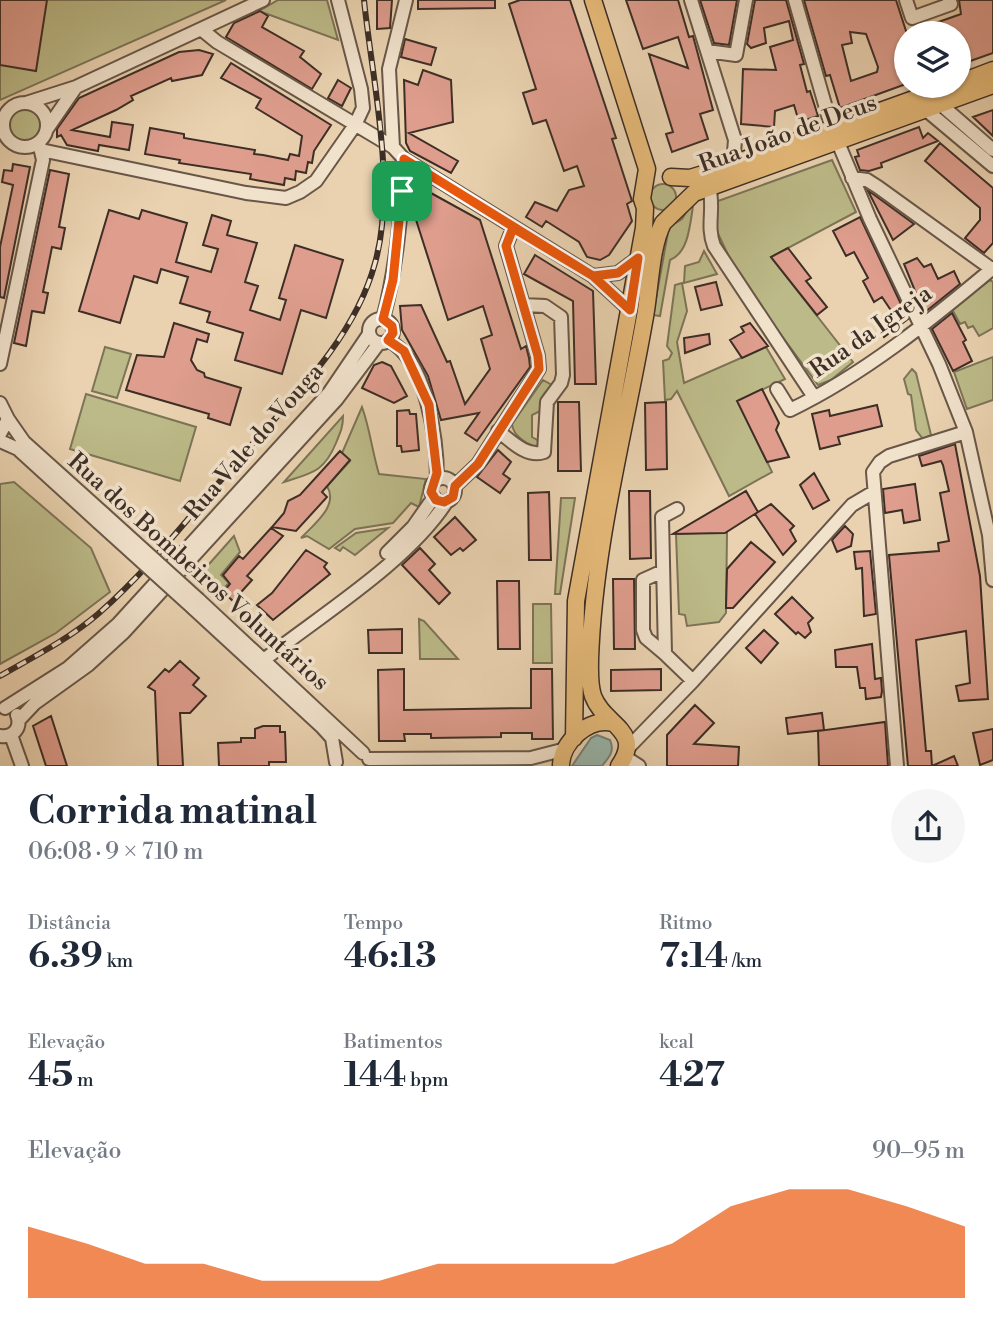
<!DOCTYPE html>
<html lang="pt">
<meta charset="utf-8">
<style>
:root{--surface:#fff;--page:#f6f6f7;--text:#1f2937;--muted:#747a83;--accent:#ea580c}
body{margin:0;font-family:"Libre Bodoni",serif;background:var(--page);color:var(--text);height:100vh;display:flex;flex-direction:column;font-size:26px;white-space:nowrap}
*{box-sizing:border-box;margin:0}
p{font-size:23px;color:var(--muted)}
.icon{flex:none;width:38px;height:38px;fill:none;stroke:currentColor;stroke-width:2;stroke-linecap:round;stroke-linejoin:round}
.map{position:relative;height:766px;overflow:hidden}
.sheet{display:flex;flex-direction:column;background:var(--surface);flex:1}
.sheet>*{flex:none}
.tools{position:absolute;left:894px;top:21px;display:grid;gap:14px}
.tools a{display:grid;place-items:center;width:77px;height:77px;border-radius:50%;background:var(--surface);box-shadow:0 2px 5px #0004;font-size:35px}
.pin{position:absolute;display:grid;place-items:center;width:60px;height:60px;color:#fff;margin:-30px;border-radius:14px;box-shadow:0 4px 10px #0006}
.round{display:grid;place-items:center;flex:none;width:74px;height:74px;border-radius:37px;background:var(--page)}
.summary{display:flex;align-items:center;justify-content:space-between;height:119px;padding:0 28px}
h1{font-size:38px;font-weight:700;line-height:52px}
.stats{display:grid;grid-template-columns:repeat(3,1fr);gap:10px;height:119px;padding:7px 28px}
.stats div{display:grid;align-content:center}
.stats b{font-size:35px;font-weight:700}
.stats small{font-size:19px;font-weight:400}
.stats p{font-size:19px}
.chart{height:196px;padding:14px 28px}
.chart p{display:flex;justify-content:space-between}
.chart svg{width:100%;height:126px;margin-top:7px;fill:var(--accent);opacity:.7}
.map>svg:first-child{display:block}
.green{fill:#bcba88;stroke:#7c7457;stroke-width:2}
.water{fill:#98b7ad;stroke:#748077;stroke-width:2}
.building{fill:#de9d8d;stroke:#3d2e26;stroke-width:2;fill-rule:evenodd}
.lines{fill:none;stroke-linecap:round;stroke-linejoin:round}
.minor-casing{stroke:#685748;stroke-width:16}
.major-casing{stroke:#3d2e26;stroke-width:19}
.minor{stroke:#f1e2cc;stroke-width:12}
.major{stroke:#e5b978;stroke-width:16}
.rail-casing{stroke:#3d2e26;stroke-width:6}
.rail{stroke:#f1e2cc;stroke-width:3.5;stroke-dasharray:10;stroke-linecap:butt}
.minor-bridge-casing{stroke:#685748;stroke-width:16;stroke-linecap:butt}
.minor-bridge{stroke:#f1e2cc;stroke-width:12}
.route-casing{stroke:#fff;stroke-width:14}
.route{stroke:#ea580c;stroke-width:9}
.labels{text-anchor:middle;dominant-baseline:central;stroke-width:7;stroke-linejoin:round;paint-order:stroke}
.street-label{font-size:24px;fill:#3d2e26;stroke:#f1e2cc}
</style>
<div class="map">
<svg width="993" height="766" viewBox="0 0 993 766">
<rect width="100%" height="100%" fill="#ead2b0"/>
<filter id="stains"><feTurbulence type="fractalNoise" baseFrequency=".00286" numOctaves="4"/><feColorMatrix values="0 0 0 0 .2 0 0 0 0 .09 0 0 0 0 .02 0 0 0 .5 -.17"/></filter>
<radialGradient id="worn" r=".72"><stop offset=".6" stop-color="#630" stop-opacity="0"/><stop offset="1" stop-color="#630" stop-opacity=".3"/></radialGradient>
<path class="green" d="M0,0H226L0,100Z
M278,0H327L338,40L259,11Z
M9 125a16 16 0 1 1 32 0a16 16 0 1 1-32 0Z
M832,160L856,212L771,257L853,362L831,380L818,385L739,278L713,223L718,201Z
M650 197a13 13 0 1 1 26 0a13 13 0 1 1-26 0Z
M694,200C690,221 690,252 670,260L660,316L653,315L669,227L682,219Z
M704,251L717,274L684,283L685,266L699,262Z
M990,280L993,282V328L979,336L973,326L968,328L965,322L960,324L952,309Z
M682,283L687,311L677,342L684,383L766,347L785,379L738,401L772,472L729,496L677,391L671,399L665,400L663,361L669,359L672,353L667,346L675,285Z
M105,347L131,354L117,398L92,391Z
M993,357V400L967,409L954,372Z
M912,369L916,373L931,435L923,439L916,430L911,395L908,394L904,379Z
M543,380L552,385L544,394L540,411L532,415V437L539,441V446C528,446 513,436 512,424Z
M86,394L196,427L180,481L70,449Z
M362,407C370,429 372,451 379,474L426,479L419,507L411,503L393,523L355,529L329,549L307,536L301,538C314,524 339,506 327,486L350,461L342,453Z
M343,416C343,428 340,433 336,443C324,472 312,473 284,482Z
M14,482L91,548L110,592L56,633L0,664V484Z
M561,498H575L560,594H555Z
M388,528L355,555L343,547L340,551L335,548L356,533Z
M727,532L726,613L719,622L687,626L685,615L679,614L676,534Z
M234,536L240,552L221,575L229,583L223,589L202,572Z
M533,604H551L552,663H533Z
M419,619L424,621L458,659H420Z"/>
<path class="water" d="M597,735L610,740C615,752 609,757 602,766H572L591,738Z"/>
<path class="building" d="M0,0H47L36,71L0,65Z
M377,0H392L390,28L377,29Z
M418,0H495V8L418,9Z
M520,0H570L616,138L612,139L632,201L627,204L632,221L609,255L600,260L587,257L579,242L546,221L542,227L526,217L535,202L557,211L569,190L584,186L577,166L564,171L546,120L533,124L523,93L536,89L509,4Z
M626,0H678L689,37L693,36L713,110L700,114L708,139L672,152L666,134L673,132L649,54L688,68L678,37L643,49Z
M700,0H737L729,45L714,43Z
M755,0H786L804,64L800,65L807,92L810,91L818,116L799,122L794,105L775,111L774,127L741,124L743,69L776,70L770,47L793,40L789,21L764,28L766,43L751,48L747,44Z
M804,0H896L906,31V84L840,108L830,75L826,76ZM850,32L866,34L878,67L877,72L851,81L842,45L852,43Z
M959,0H993V53L959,65V33L910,32L961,14Z
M260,11L268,16L262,27L304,51L300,57L321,74L312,89L226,37L234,23Z
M405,39L436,48L431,65L401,57Z
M199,50L213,54L202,75L172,81L171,78L131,96L133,100L116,110L72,130L110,137L112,122L133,125L129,150L99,145L98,151L67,145L61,135L57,137V129L79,98L179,52Z
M231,63L331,125L314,151L312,163L308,162L306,173L296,171L295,180L285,178L284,185L250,179L251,174L179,163L180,160L145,154L150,128L184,134V138L255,150L254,154L263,155L288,160L290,154L299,156L302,136L256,108L261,99L221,78Z
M423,70L451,80L453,122L409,133L458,161L451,173L410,151L406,143L404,80L418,85Z
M338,80L351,88L342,106L328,98Z
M993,110V136L973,117Z
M919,127L923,138L928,133L938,141L881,163L882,167L869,171L860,170L855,157L859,156L857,150Z
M940,143L993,188V243L984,253L965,238L980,220V208L925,161Z
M13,164L30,167L4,298L0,297V247L13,185L2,182L4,170L12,171Z
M50,170L69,174L59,227L65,228L61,249L52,247L43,292L48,293L44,313L32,311L26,346L14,343Z
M420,187L480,220L521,349L526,346L529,358L530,367L477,441L465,433L479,413L441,420L428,376L402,330L400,306L421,305L447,362L450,361L465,404L490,369L481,339L492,335L483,306L448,320L410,201L411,194Z
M868,191L873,194L914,224L893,240Z
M109,210L139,219L142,210L187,223L176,262L211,272L218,249L203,245L212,215L231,221L227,235L257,243L245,282L258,286L250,310L280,320L286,300L279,298L295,245L343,260L326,318L301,310L282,374L235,360L243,333L207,322L210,312L180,303L188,277L161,269L157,283L134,276L120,323L79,311Z
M860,217L908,319L884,337L878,328L882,325L879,321L892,312L882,297L874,302L863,281L868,278L854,252L846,256L833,231Z
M788,248L811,278L806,281L827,307L817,315L771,257Z
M535,255L593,291L596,384H575L573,301L524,274Z
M917,258L924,267L931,264L938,279L954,271L960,284L924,313L904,264Z
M716,282L722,305L701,310L695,287Z
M952,313L966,340L963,342L972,361L953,371L932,329Z
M174,323L209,334L207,342L197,339L191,360L197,370L204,373L205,377L241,388L230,425L208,418L209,414L126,390L137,355L164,357Z
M750,323L768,346L742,358L730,340L744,332L741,327Z
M709,334L710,344L685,353L684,338Z
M382,362L391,366L407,396L394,403L362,388L374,365Z
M762,389L779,423L776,430L789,457L767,462L737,401Z
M558,402H579L581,471H558Z
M666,402L667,469L646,470L645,403Z
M877,405L882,426L838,437L840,444L820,449L812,414L829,410L830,416Z
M409,410L410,414H416L419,450L402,452L401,446H397V411Z
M955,444L980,576L988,699L959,701L956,686L970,683L966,631L916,640L926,751H931L932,766L954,756L958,766H908L889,555L939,551L938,543L949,541L940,493L949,491L943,465L941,461L922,466L919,456Z
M498,450L511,462L503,474L510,479L500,493L477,477Z
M340,451L350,460L322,492L327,497L296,531L272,527L284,513L288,501L300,495Z
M814,473L829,500L813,509L800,485Z
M915,484L920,520L904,523L902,510L885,513L883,489Z
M629,491H650L651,558L630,559Z
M746,491L758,512L725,533L673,534Z
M549,492L551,560H529L528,493Z
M771,504L794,526L790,530L796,541L783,555L755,514Z
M455,517L476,540L463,551L460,548L451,555L434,537Z
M845,526L853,534L851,546L837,552L832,540Z
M271,528L283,536L247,576L252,580L233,601L223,592L230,584L223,575L239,556L243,559Z
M751,542L775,562L733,608H726L727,569Z
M420,548L435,564L429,570L450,593L439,604L402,565Z
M306,550L327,563L324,567L330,574L273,620L257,605L272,593Z
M870,551L876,614L864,616L862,568L856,569L854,552Z
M613,579H634L635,649H614Z
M497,581H519L520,649H498Z
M792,597L813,618L808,623L811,632L805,638L798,632L796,634L775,614Z
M402,629V653H369L368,630Z
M764,630L778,643L761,663L746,648Z
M872,644L875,679L881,678L882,691L881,697L866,699L865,688H860L857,667H836L835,650Z
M180,661L199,678L193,685L206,696L190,713H180L183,766H158L155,691L148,687L165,669L169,672Z
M404,669V710L531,708V669H552L553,739H532V733H501V737L431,738V734H404L405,741H379L378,670Z
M661,669V690L611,691V670Z
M695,705L714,723L694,744L739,747L738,766H667V735Z
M822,713L824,730L788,734L786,718Z
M51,716L67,766H46L33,726Z
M885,722L888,766H819L818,731Z
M263,726H280V732H285L286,762H269V766H219L218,743L241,742V738H255V729Z
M993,729V760L980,765L973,733Z"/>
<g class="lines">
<g class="minor-casing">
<path id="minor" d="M691,0L735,140L733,164
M795,0L832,129
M906,0L912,18L951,4L949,0
M201,29L263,0
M707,51L736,55L746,0
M3 125a22 22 0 1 1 44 0a22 22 0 1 1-44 0Z
M26,103L76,87L201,29L217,42L393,147L404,159L593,276L630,310
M939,103L993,150
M925,109L993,166
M47,129L76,87
M837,140L870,219L939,364L966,432L989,535L993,580
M393,147L389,69L406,0
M41,150L246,193L286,198L300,192L316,181L355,125L363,108L361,89L338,0
M852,178L867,180L878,187L993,270
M709,187C715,207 706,226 714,246L814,397
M593,276L618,273L638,258
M369 331a12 12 0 1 1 24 0a12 12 0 1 1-24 0Z
M383,319C397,266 401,214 404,159
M388,340C427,360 437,440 437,479
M0,364L43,160L39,143
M777,389L790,410C863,375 931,320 993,268
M0,403L8,419L0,434
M8,419L24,442L104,514
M498,431C511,441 527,458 544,452L547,402L561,383L563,375L561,317L545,306L523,305
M0,441L18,449L98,522
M431 490a12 12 0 1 1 24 0a12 12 0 1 1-24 0Z
M455,486L478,464L539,369L538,356L506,246L513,228
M677,509L662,517L665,654L693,681
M387,553L413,527L434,497
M663,571L643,580V630L646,638L665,654
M199,600L363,753
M193,608L321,726L332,738L336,762
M265,659C321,615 409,561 447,501
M5,708L68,668L118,624L329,393L369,334
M19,720L35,703L88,665L124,632L337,399L379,343
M11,735L22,766
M0,736C13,738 22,728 17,715
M628,748L693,681L852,505L874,492
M625,757L639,766
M369,759L531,758L566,749
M897,766L873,472L880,462L889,456L966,432"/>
</g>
<g class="major-casing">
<path id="major" d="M959,83L993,70
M671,177L690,178L713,171L950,86
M574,738L576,601L644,228L645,208L642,199L647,169L593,0
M561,766C561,742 589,717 613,723
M619,766C644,730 604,726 593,696C589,684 590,671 590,659C594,545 624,435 644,322C650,294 650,248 663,223L694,193L993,85"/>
</g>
<use href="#minor" class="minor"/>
<use href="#major" class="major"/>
<g class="rail-casing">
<path id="rail" d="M0,676C33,657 69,639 98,614C146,572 186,521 227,473C280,410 353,345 375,263C397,185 372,80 364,0"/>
</g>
<use href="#rail" class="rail"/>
<g class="minor-bridge-casing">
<path id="minor-bridge" d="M104,514L199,600
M98,522L193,608"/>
</g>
<use href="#minor-bridge" class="minor-bridge"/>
</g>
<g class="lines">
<g class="route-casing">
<path id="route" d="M402,191L393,280L383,319L392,326L393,333L388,340L404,351L429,405L437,473L431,492L436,500L444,502L453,497L455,486L478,464L539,369L538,356L506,246L513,228L593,276L630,310L638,258L618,273L593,276L404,159L402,191"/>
</g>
<use href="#route" class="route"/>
</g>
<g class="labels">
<g class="street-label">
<text transform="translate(788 134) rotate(-20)">Rua João de Deus</text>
<text transform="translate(871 332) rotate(-35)">Rua da Igreja</text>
<text transform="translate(254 442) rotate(-49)">Rua Vale do Vouga</text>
<text transform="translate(198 572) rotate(42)">Rua dos Bombeiros Voluntários</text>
</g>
</g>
<rect width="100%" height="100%" filter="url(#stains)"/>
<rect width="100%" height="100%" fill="url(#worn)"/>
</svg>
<div class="tools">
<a><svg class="icon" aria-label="layers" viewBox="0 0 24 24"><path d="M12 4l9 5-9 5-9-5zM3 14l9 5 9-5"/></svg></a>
</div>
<div class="pin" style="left:402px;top:191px;background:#1e9e55"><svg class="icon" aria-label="arrive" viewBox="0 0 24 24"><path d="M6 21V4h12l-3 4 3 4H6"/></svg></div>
</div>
<section class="sheet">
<div class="summary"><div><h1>Corrida matinal</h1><p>06:08 · 9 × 710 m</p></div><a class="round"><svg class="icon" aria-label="share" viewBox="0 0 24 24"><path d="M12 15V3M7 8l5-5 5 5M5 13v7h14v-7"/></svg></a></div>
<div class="stats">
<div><p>Distância</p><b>6.39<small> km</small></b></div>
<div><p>Tempo</p><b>46:13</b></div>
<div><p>Ritmo</p><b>7:14<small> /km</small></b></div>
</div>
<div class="stats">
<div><p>Elevação</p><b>45<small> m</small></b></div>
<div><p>Batimentos</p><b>144<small> bpm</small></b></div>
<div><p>kcal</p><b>427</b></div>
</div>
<div class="chart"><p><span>Elevação</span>90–95 m</p>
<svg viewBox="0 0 160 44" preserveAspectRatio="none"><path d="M0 44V19L10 25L20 32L30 32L40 38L50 38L60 38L70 32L80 32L90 32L100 32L110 25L120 12L130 6L140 6L150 12L160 19V44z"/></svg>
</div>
</section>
